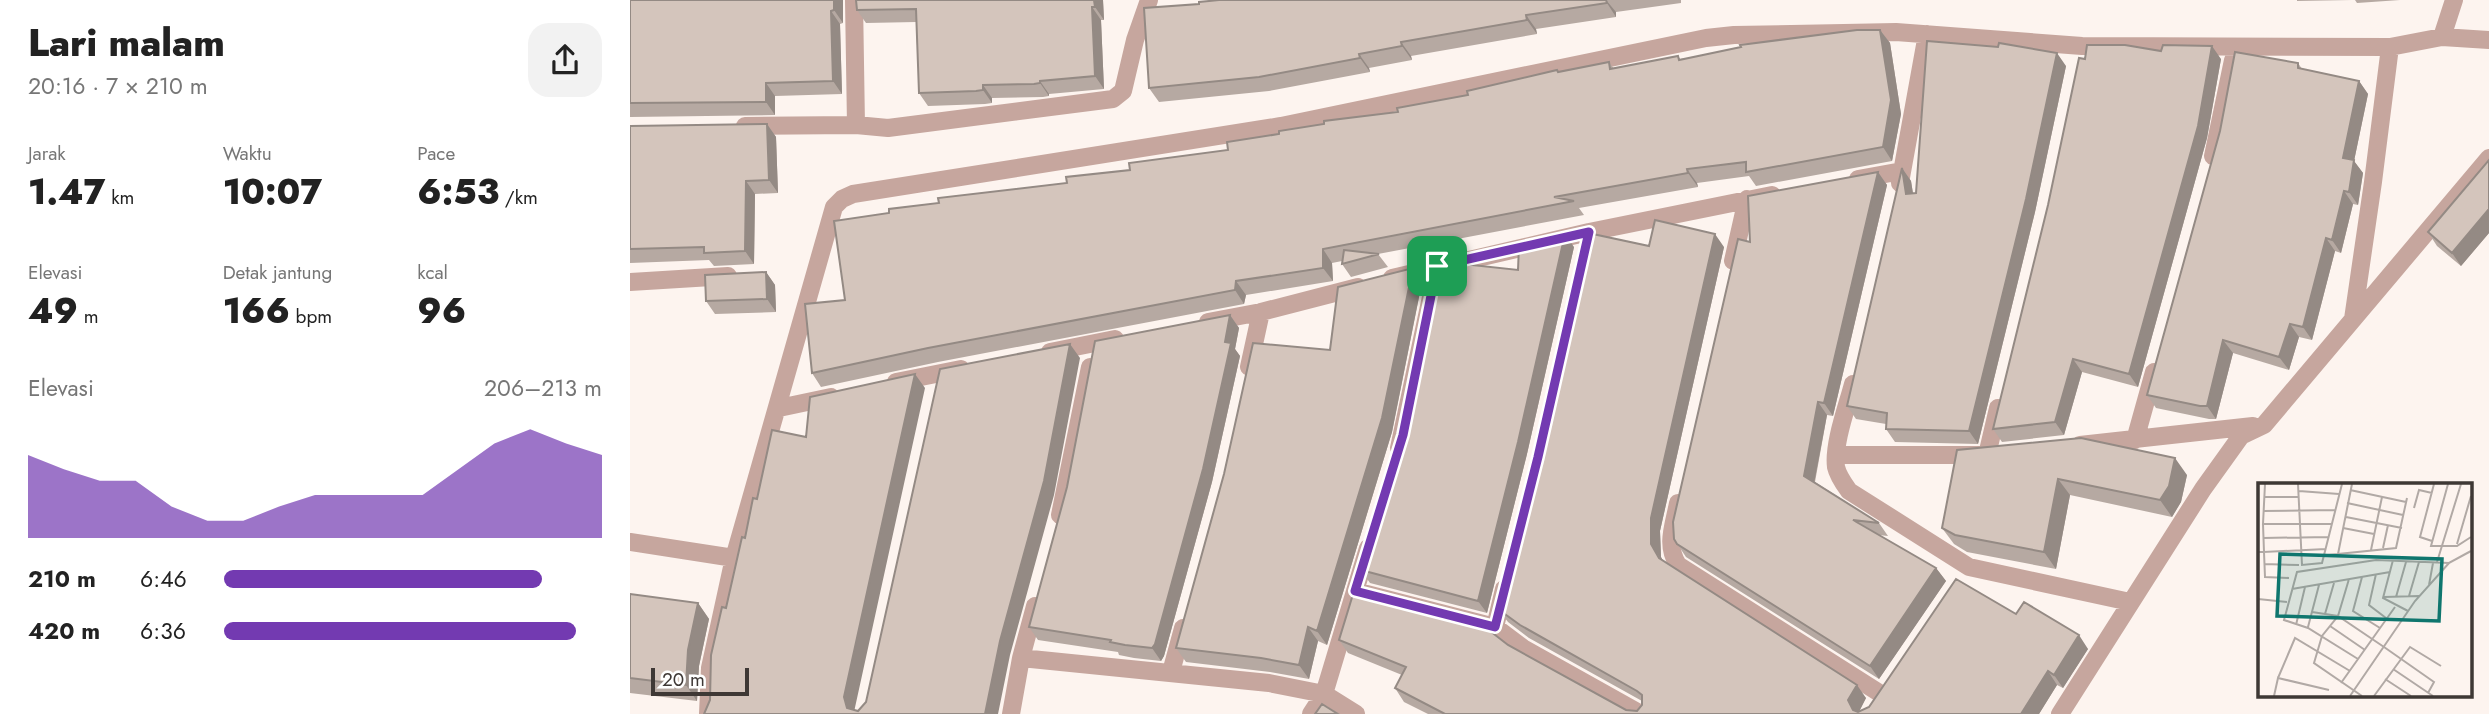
<!DOCTYPE html>
<html lang="id">
<meta charset="utf-8">
<style>
:root{--surface:#fff;--page:#f2f2f2;--text:#222;--muted:#767676;--accent:#733ab1}
body{margin:0;font-family:Jost,sans-serif;background:var(--page);color:var(--text);height:100vh;display:flex;flex-direction:column;font-size:26px;white-space:nowrap}
*{box-sizing:border-box;margin:0}
p{font-size:23px;color:var(--muted)}
.icon{flex:none;width:38px;height:38px;fill:none;stroke:currentColor;stroke-width:2;stroke-linecap:round;stroke-linejoin:round}
.map{position:relative;flex:1;overflow:hidden}
.panel{display:flex;flex-direction:column;background:var(--surface);width:630px}
.panel>*{flex:none}
.scale{position:absolute;left:21px;bottom:18px;width:98px;box-sizing:border-box;padding-left:7px;border:4px solid #3e3835;border-top:0;font-size:19px;line-height:24px;white-space:nowrap;color:#3e3835;-webkit-text-stroke:5px #fff;paint-order:stroke}
.pin{position:absolute;display:grid;place-items:center;width:60px;height:60px;color:#fff;margin:-30px;border-radius:14px;box-shadow:0 4px 10px #0006}
.round{display:grid;place-items:center;flex:none;width:74px;height:74px;border-radius:21px;background:var(--page)}
.summary{display:flex;align-items:center;justify-content:space-between;height:119px;padding:0 28px}
h1{font-size:38px;font-weight:800;line-height:52px}
.figures{display:grid;grid-template-columns:repeat(3,1fr);gap:10px;height:119px;padding:7px 28px}
.figures div{display:grid;align-content:center}
.figures b{font-size:35px;font-weight:800}
.figures small{font-size:19px;font-weight:400}
.figures p{font-size:19px}
.chart{height:196px;padding:14px 28px}
.chart p{display:flex;justify-content:space-between}
.chart svg{width:100%;height:126px;margin-top:7px;fill:var(--accent);opacity:.7}
ul{padding:0 28px;list-style:none;font-size:23px}
li{display:grid;grid-template-columns:112px 84px 1fr;align-items:center;height:52px}
li i{height:18px;border-radius:9px;background:var(--accent)}
main{display:flex;flex:1;min-height:0}
.map>svg:first-child{display:block}
.lines{fill:none;stroke-linecap:round;stroke-linejoin:round}
.street{stroke:#c6a69e;stroke-width:18}
.wall{fill:#b6a9a2}
.shaded-wall{fill:#948a84}
.building{fill:#d4c5bc;stroke:#948a84;stroke-width:2}
.route-casing{stroke:#fff;stroke-width:14}
.route{stroke:#733ab1;stroke-width:9}
.inset-road{fill:none;stroke:#b1a9a5;stroke-width:2}
.view{fill:#0f766e;fill-opacity:0.15;stroke:#0f766e;stroke-width:3.5}
.inset-edge{fill:none;stroke:#3e3835;stroke-width:3.5}
</style>
<main>
<section class="panel">
<div class="summary"><div><h1>Lari malam</h1><p>20:16 · 7 × 210 m</p></div><a class="round"><svg class="icon" aria-label="share" viewBox="0 0 24 24"><path d="M12 15V3M7 8l5-5 5 5M5 13v7h14v-7"/></svg></a></div>
<div class="figures">
<div><p>Jarak</p><b>1.47<small> km</small></b></div>
<div><p>Waktu</p><b>10:07</b></div>
<div><p>Pace</p><b>6:53<small> /km</small></b></div>
</div>
<div class="figures">
<div><p>Elevasi</p><b>49<small> m</small></b></div>
<div><p>Detak jantung</p><b>166<small> bpm</small></b></div>
<div><p>kcal</p><b>96</b></div>
</div>
<div class="chart"><p><span>Elevasi</span>206–213 m</p>
<svg viewBox="0 0 160 44" preserveAspectRatio="none"><path d="M0 44V15L10 20L20 24L30 24L40 33L50 38L60 38L70 33L80 29L90 29L100 29L110 29L120 20L130 11L140 6L150 11L160 15V44z"/></svg>
</div>
<ul>
<li><b>210 m</b>6:46<i style="width:84%"></i></li>
<li><b>420 m</b>6:36<i style="width:93%"></i></li>
</ul>
</section>
<div class="map">
<svg width="1859" height="714" viewBox="0 0 1859 714">
<rect width="100%" height="100%" fill="#fdf4ef"/>
<g class="lines">
<path class="street" d="M224,0L226,125L258,128L483,99L493,91L505,40L519,0
M1812,37L1824,0
M115,126L226,125
M1583,156L1603,60
M1228,179L1272,171
M1270,183L1297,34
M1103,261L1117,199
M762,278L959,232L1142,195
M0,282L98,276
M1723,319L1743,182L1760,47
M578,322L631,312L728,287
M420,352L485,339
M619,367L631,312
M266,382L331,369
M1223,384C1217,407 1203,444 1206,467C1208,476 1214,484 1219,491L1339,567L1500,602
M149,408L201,397
M1505,440L1524,372
M1450,445L1623,426
M769,448L806,273
M1206,455H1349
M1357,455L1368,408
M1048,503C1044,525 1035,545 1048,565L1251,694
M430,515L460,367
M0,542L104,558
M874,589L865,627L893,648L1011,714
M725,591L865,627
M391,658L639,683L694,694L726,714
M541,672L553,628
M78,714L80,668L104,558L204,207L212,199L223,194L651,126L1076,38L1104,35L1266,32L1452,46L1760,47L1812,37L1859,40
M381,714L391,658L405,606
M681,714L694,694L738,548
M1430,714L1573,489L1611,436L1634,425L1859,158"/>
</g>
<path class="wall" d="M0,0H213V23L210,24L212,94L145,96V115L0,117Z
M473,0L474,20H471L474,89L419,94V96L413,97L362,98V103L355,104L298,106L289,93L286,22L236,23L227,10Z
M589,0H1051V3L986,12V17L906,29L907,34L781,56L782,60L739,68L740,72L639,91L529,102L519,88L569,4Z
M1667,0H1722L1667,1Z
M1725,0H1770L1727,3Z
M1250,30L1260,43L1271,114L1262,161L1126,186L1119,176L1067,183L1068,187L949,208L954,215L748,254L758,267L721,277L712,264V261L702,263L703,281L616,295L614,304L308,362L191,387L182,373L215,300L259,213L309,203L437,183L598,150L649,134L768,112L928,72L979,62L984,69L1048,56L1050,59Z
M1368,47L1436,66L1405,212L1348,444L1265,442L1256,429V424L1226,419L1217,406L1272,168L1281,181L1283,193H1286Z
M1531,51L1591,59L1577,138L1508,387L1452,372L1434,435L1372,442L1363,429L1455,59Z
M1668,63L1672,69L1729,81L1738,94L1724,161L1733,173L1728,205L1723,204L1711,253L1705,251L1682,340L1669,337L1659,370L1603,353L1586,419H1579L1526,408L1517,395Z
M137,124L146,137L148,193L125,194L124,264L84,266L79,260L0,263V126Z
M1859,160V233L1831,266L1807,246L1798,232Z
M1248,172L1257,185L1203,416L1197,415L1185,482L1249,523L1258,536L1249,535L1306,568L1316,581L1249,679L1056,557L1044,539L1120,242Z
M1019,246L1094,247L1030,531L1031,557L1032,560L1236,698L1229,711L1239,707L1386,614L1458,649L1433,688L1427,685L1409,714H798L774,702L765,688L772,675L718,653L709,640L878,645L996,710L1007,711L1012,705V701L899,638L878,622L868,609Z
M944,247L897,454L857,613L740,583L731,570L775,425L888,270Z
M783,268L792,282L762,432L697,645L688,641L679,679L640,672L556,662L546,648L700,350Z
M136,272L145,285L146,312L85,314L76,301Z
M600,315L609,328L605,349L610,356L582,482L534,656L531,661L504,658L489,655L488,652L408,640L399,627Z
M1327,450L1557,475L1551,502L1542,517L1440,495L1426,569L1337,552L1324,544L1312,528Z
M0,594L68,603L79,619L69,666L67,701L0,693Z"/>
<path class="shaded-wall" d="M204,0H213V23L204,10Z
M464,0H473L474,20L465,7Z
M976,0L986,12V17L977,3Z
M462,7L471,20L474,89L465,76Z
M201,11L210,24L212,94L203,81Z
M896,15L906,29L907,34L897,20Z
M1250,30L1260,43L1271,114L1262,161L1253,147Z
M771,42L781,56L782,60L772,46Z
M1582,46L1591,59L1577,138L1508,387L1499,374Z
M1427,53L1436,66L1405,212L1348,444L1339,431Z
M729,54L739,68L740,72L730,58Z
M410,81L419,94V96L410,83Z
M1729,81L1738,94L1724,161L1733,173L1728,205L1719,192L1713,158Z
M136,83L145,96V115L136,102Z
M353,85L362,98V103L353,90Z
M137,124L146,137L148,193L139,180Z
M1272,168L1281,181L1285,207L1276,194Z
M1057,169L1067,183L1068,187L1058,173Z
M1248,172L1257,185L1203,416L1194,403Z
M116,181L125,194L124,264L115,251Z
M1714,191L1723,204L1711,253L1702,240Z
M1859,209V233L1831,266L1822,253Z
M935,234L944,247L897,454L857,613L848,601Z
M1085,234L1094,247L1030,531L1031,557L1039,572L1021,544V518Z
M1696,238L1705,251L1682,340L1673,327Z
M693,249L702,263L703,281L693,268Z
M783,268L792,282L762,432L697,645L687,631Z
M136,272L145,285L146,312L137,299Z
M606,281L616,295L614,304L605,290Z
M600,315L609,328L605,349L610,356L582,482L534,656L531,661L522,648Z
M1660,324L1669,337L1659,370L1649,357Z
M1593,340L1603,353L1586,419L1577,406Z
M440,344L450,358L424,495L380,655L368,714H355L370,641Z
M1443,359L1452,372L1434,435L1425,422Z
M285,374L295,388L224,712L217,708L214,697Z
M1188,402L1197,415L1183,489L1174,476Z
M1545,458L1557,475L1551,502L1542,517L1530,500Z
M1428,479L1440,495L1426,569L1414,552Z
M1306,568L1316,581L1249,679L1240,666Z
M68,603L79,619L69,666L67,701L56,685L58,650Z
M678,627L688,641L679,679L669,665Z
M1449,635L1458,649L1433,688L1424,675Z
M1418,671L1427,685L1409,714H1391Z
M1227,685L1236,698L1228,714L1223,710L1218,700Z"/>
<path class="building" d="M0,0H204V10L201,11L203,81L136,83V102L0,103Z
M226,0H464L465,7H462L465,76L410,81V83L404,84L353,85V90L346,91L289,93L286,9L227,10Z
M589,0H976L977,3L896,15L897,20L771,42L772,46L729,54L730,58L629,77L519,88L514,8L569,4V2Z
M1227,30H1250L1261,100L1253,147L1116,172V162L1057,169L1058,173L924,197L944,201L693,249V268L606,281L605,290L298,348L182,373L175,304L215,300L204,221L259,213V209L309,203L308,198L437,183L436,177L500,170L499,163L598,150L597,142L649,134V131L694,124V121L768,112L767,108L838,95L837,91L927,70L928,72L979,62L980,69L1048,56L1049,60L1111,47L1110,45Z
M1297,41L1368,47L1369,43L1427,53L1396,199L1339,431L1256,429L1257,413L1217,406L1272,168L1276,194L1286,193Z
M1457,45H1495L1531,51L1533,45L1582,46L1568,126L1499,374L1443,359L1425,422L1363,429L1418,205L1449,58L1455,59Z
M1605,52L1668,63V68L1729,81L1713,158L1724,160L1719,192L1714,191L1702,240L1696,238L1673,327L1660,324L1649,357L1593,340L1577,406H1570L1517,395L1590,131Z
M137,124L139,180L116,181L115,251L74,253V247L0,249V126Z
M1859,160V209L1822,253L1798,232Z
M1248,172L1194,403L1188,402L1174,476L1249,523L1223,520L1306,568L1240,666L1047,544L1044,539L1043,522L1108,239L1120,242L1118,196Z
M1025,220L1085,234L1021,518V544L1029,558L1227,685L1218,700L1223,710L1228,712L1239,707L1326,579L1386,614L1394,602L1449,635L1424,675L1418,671L1391,714H815L765,688L776,667L709,640L724,591L851,624L878,645L996,710L1007,711L1012,705V695L1007,691L890,625L868,609L910,446L958,233L1019,246Z
M935,234L888,442L848,601L731,570L775,425L808,263L814,262L888,270L889,245Z
M714,250L749,254L712,264Z
M783,268L752,418L687,631L678,627L669,665L631,658L546,648L594,474L623,343L700,350L708,287Z
M136,272L137,299L76,301L75,275Z
M600,315L595,342L601,343L573,469L525,644L522,648L495,645L480,642L481,640L399,627L437,487L465,341Z
M440,344L414,481L370,641L355,714H74L80,700L81,655L92,607L96,608L112,537L115,538L123,498L127,499L142,430L176,437L180,397L285,374L214,697L217,708L228,711L236,702L310,369Z
M1451,438L1545,458L1539,486L1530,500L1428,479L1414,552L1325,535L1312,528L1327,450Z
M0,594L68,603L58,650L56,685L0,678Z
M692,704L708,714H685Z"/>
<g class="lines">
<g class="route-casing">
<path id="route" d="M959,232L908,457L865,627L725,591L773,435L807,266Z"/>
</g>
<use href="#route" class="route"/>
</g>
<g transform="translate(1628 483)">
<rect width="214" height="214" fill="#fdf4ef"/>
<path class="inset-road" d="M7,1L5,41H74M40,1L44,82L64,80L84,1M190,1L173,63H199L213,54M92,7L148,19M41,8L81,11M6,14H41M89,20L145,32M156,25L161,7L174,10M5,28L78,27M88,34L144,45M5,41L6,69L68,66M85,45L116,51M5,55L71,54M174,58L162,54L176,1M199,61L213,13M125,65L130,42M113,67L124,14M0,69H6L7,94L31,95M80,71L94,1M70,72L138,65L149,15M135,77L125,115L150,128M179,79L203,1M6,81L41,82M118,91L111,122L128,135M104,94L95,128L122,145M91,96L80,133L64,153L56,180L104,213M171,102L175,80M34,106L132,89M151,113L161,79M126,114L161,113M138,114L148,79M0,116L29,119M54,129L80,133L126,164L176,199L170,210M67,131L76,100M38,142L47,104M72,143L107,167M50,144L61,102M100,176L50,145L26,137L39,89L118,77L191,80L213,68M135,186L175,213M20,195L37,155L92,188M127,196L153,213M83,200L137,124M16,213L20,195L71,207M92,213L157,118L191,80M116,213L152,164L183,183"/>
<path class="view" d="M22,71L184,76L181,138L19,133Z"/>
<rect width="214" height="214" class="inset-edge"/>
</g>
</svg>
<div class="scale">20 m</div>
<div class="pin" style="left:807px;top:266px;background:#1e9e55"><svg class="icon" aria-label="arrive" viewBox="0 0 24 24"><path d="M6 21V4h12l-3 4 3 4H6"/></svg></div>
</div>
</main>
